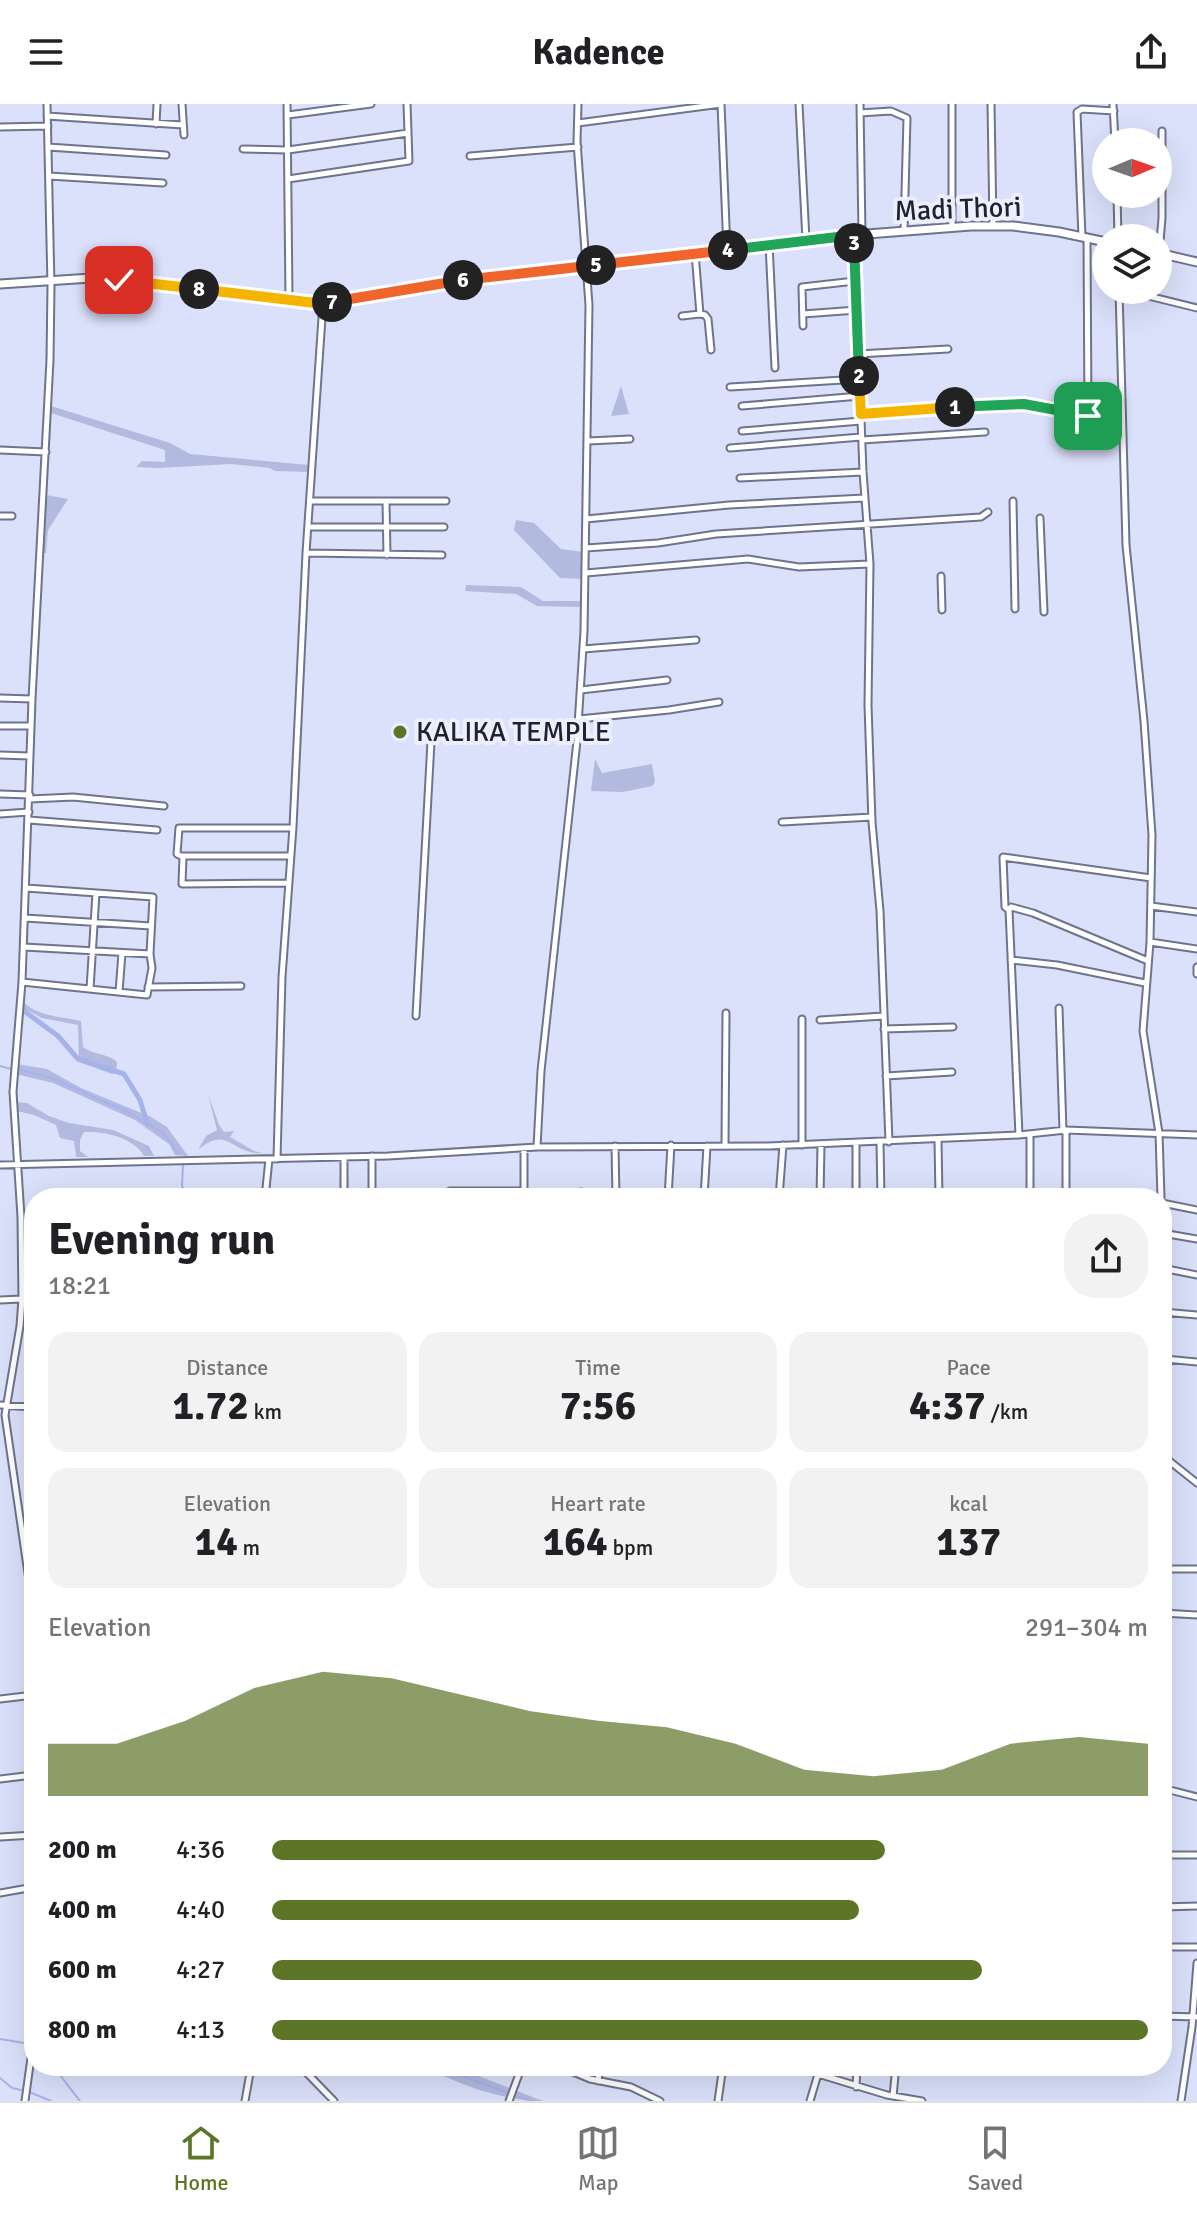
<!DOCTYPE html>
<meta charset="utf-8">
<style>
:root{--surface:#fff;--page:#f2f2f2;--text:#202124;--muted:#757577;--line:#e0e0e0;--accent:#5d7527}
body{margin:0;font-family:Signika,sans-serif;background:var(--page);color:var(--text);height:100vh;display:flex;flex-direction:column;font-size:30px;white-space:nowrap}
*{box-sizing:border-box;margin:0}
p{font-size:26px;color:var(--muted)}
.icon{flex:none;width:44px;height:44px;fill:none;stroke:currentColor;stroke-width:2;stroke-linecap:round;stroke-linejoin:round}
.map{position:relative;flex:1;overflow:hidden}
.sheet{position:absolute;left:24px;top:1084px;width:1148px;height:888px;display:flex;flex-direction:column;background:var(--surface);border-radius:32px;box-shadow:0 8px 32px #0002}
.sheet>*{flex:none}
.needle{width:52px;rotate:88deg}
.buttons{position:absolute;left:1092px;top:24px;display:grid;gap:16px}
.buttons a{display:grid;place-items:center;width:80px;height:80px;border-radius:50%;background:var(--surface);box-shadow:0 8px 32px #0002;font-size:40px}
.pin{position:absolute;display:grid;place-items:center;width:68px;height:68px;color:#fff;margin:-34px;border-radius:16px;box-shadow:0 4px 12px #0006}
.km{position:absolute;width:40px;height:40px;margin:-20px;border-radius:50%;background:#222;color:#fff;font-size:22px;line-height:40px;text-align:center}
.round{display:grid;place-items:center;flex:none;width:84px;height:84px;border-radius:32px;background:var(--page)}
.summary{display:flex;align-items:center;justify-content:space-between;height:136px;padding:0 24px}
h1{font-size:44px;font-weight:800;line-height:60px}
.stats{display:grid;grid-template-columns:repeat(3,1fr);gap:12px;height:136px;padding:8px 24px}
.stats div{display:grid;align-content:center;border-radius:20px;background:var(--page);text-align:center}
.stats b{font-size:40px;font-weight:800}
.stats small{font-size:22px;font-weight:400}
.stats p{font-size:22px}
.chart{height:224px;padding:16px 24px}
.chart p{display:flex;justify-content:space-between}
.chart svg{width:100%;height:144px;margin-top:8px;fill:var(--accent);opacity:.7}
ul{padding:0 24px;list-style:none;font-size:26px}
li{display:grid;grid-template-columns:128px 96px 1fr;align-items:center;height:60px}
li i{height:20px;border-radius:10px;background:var(--accent)}
header{display:flex;justify-content:space-between;align-items:center;height:104px;padding:0 24px;background:var(--surface);font-size:36px;font-weight:800}
.tabs{display:flex;justify-content:space-around;align-items:center;height:112px;border-top:2px solid var(--line);background:var(--surface);font-size:22px;color:var(--muted)}
.tabs a{display:grid;justify-items:center;gap:4px}
.tabs .active{color:var(--accent)}
.map>svg:first-child{display:block}
.green{fill:#b2bbdf}
.lines{fill:none;stroke-linecap:round;stroke-linejoin:round}
.stream{stroke:#a6b2ea;stroke-width:2}
.canal{stroke:#a6b2ea;stroke-width:5}
.minor-casing{stroke:#6e748b;stroke-width:9}
.secondary-casing{stroke:#6e748b;stroke-width:11}
.minor{stroke:#fff;stroke-width:5}
.secondary{stroke:#fff;stroke-width:7}
.split-1-casing{stroke:#fff;stroke-width:16}
.split-2-casing{stroke:#fff;stroke-width:16}
.split-3-casing{stroke:#fff;stroke-width:16}
.split-4-casing{stroke:#fff;stroke-width:16}
.split-5-casing{stroke:#fff;stroke-width:16}
.split-6-casing{stroke:#fff;stroke-width:16}
.split-7-casing{stroke:#fff;stroke-width:16}
.split-8-casing{stroke:#fff;stroke-width:16}
.split-9-casing{stroke:#fff;stroke-width:16}
.split-1{stroke:#22a559;stroke-width:10}
.split-2{stroke:#f5b400;stroke-width:10}
.split-3{stroke:#22a559;stroke-width:10}
.split-4{stroke:#22a559;stroke-width:10}
.split-5{stroke:#f0652b;stroke-width:10}
.split-6{stroke:#f0652b;stroke-width:10}
.split-7{stroke:#f0652b;stroke-width:10}
.split-8{stroke:#f5b400;stroke-width:10}
.split-9{stroke:#f5b400;stroke-width:10}
.poi-dot{fill:#5d7527;stroke:#ebefff;stroke-width:3}
.labels{text-anchor:middle;dominant-baseline:central;stroke-width:8;stroke-linejoin:round;paint-order:stroke}
.street-label{font-size:28px;fill:#21232c;stroke:#ebefff}
.poi-label{font-size:28px;fill:#21232c;stroke:#ebefff;text-anchor:start}
</style>
<header><svg class="icon" aria-label="menu" viewBox="0 0 24 24"><path d="M4 6h16M4 12h16M4 18h16"/></svg>Kadence<svg class="icon" aria-label="share" viewBox="0 0 24 24"><path d="M12 15V3M7 8l5-5 5 5M5 13v7h14v-7"/></svg></header>
<div class="map">
<svg width="1197" height="1997" viewBox="0 0 1197 1997">
<rect width="100%" height="100%" fill="#dbe1fb"/>
<path class="green" d="M621,282L629,310L611,312Z
M51,302L170,339L190,350L309,361V368L275,367L270,364L231,360L158,364L136,363L142,357L165,358V346L51,309Z
M46,391L68,395L48,426L46,449H42Z
M516,416L534,419L561,445L583,448L582,475L560,474L514,426Z
M466,481L521,483L543,497H582L580,503L537,502L516,490L465,487Z
M595,655L602,669L652,660L655,678L652,682L623,688L591,687Z
M23,897C34,912 64,913 81,917L83,943C93,951 108,949 117,958L116,968L112,970L79,958L78,921L42,914L23,904Z
M17,960L47,965L81,984L151,1013L167,1023L188,1052L175,1051L169,1040L135,1016L53,979L16,970Z
M208,990L219,1021L224,1028L234,1027L230,1033L254,1047L263,1049C230,1051 229,1020 198,1046L206,1032L217,1026Z
M16,998L27,999L49,1012L69,1019L113,1026L149,1042L154,1052H144C134,1033 103,1027 84,1028L80,1036V1047L88,1053H76L74,1037L60,1034L56,1021L34,1011L17,1007Z
M422,1962H453L543,1997C501,1997 459,1980 422,1962Z"/>
<g class="lines">
<path class="stream" d="M0,962L11,965
M21,966L52,974L132,1010L164,1030L179,1050
M183,1060L182,1082L189,1094
M0,1935L30,1940
M53,1962L80,1997
M436,1962L508,1989
M0,1974L12,1984L21,1986
M27,1987L51,1997
M514,1991L532,1997"/>
<path class="canal" d="M22,899L24,907L58,932L78,955L124,970L140,996L147,1019"/>
<g class="minor-casing">
<path id="minor" d="M182,0L184,31
M287,0L289,195
M721,0L727,146
M799,0L806,136
M860,0L862,131
M952,0V124
M991,0L993,122
M1113,0L1115,38
M860,9L891,7L907,14L904,127
M288,11L371,0
M47,12L183,21
M578,19L721,0
M156,20L157,0
M0,23L48,22
M48,43L166,51
M243,45L288,46L408,29
M470,52L578,43
M49,72L163,79
M288,75L409,57L407,0
M1117,90L1118,134
M854,131L863,368L870,460L868,601L872,718L880,807L889,1038
M1082,133L1077,8L1082,5L1114,7
M1087,134L1088,312
M769,140L775,264
M695,149L700,210L705,211L708,215L711,246
M1159,149L1162,114V27
M1119,186L1126,441L1144,617L1152,731L1150,838L1143,927L1159,1029L1161,1094
M1124,186L1197,204
M803,210L857,206
M682,212L700,210
M803,222L802,183L855,177
M858,250L948,245
M730,283L859,275
M742,302L860,292
M861,310L1012,300L1122,317
M742,327L861,317
M862,336L985,328
M588,337L630,335
M730,344L861,333
M0,346L46,348
M740,374L863,368
M310,397H446
M386,397L387,451
M1013,397L1015,505
M0,412H12
M1040,414L1044,508
M586,415L729,401L864,394
M309,423H444
M586,444L658,439L716,430L981,413L988,408
M306,449L442,451
M586,469L748,455L799,463L870,460
M941,472L942,506
M583,545L696,536
M581,586L667,576
M0,594L32,595
M579,615L669,606L719,598
M0,622H31
M0,651L30,652
M0,690L30,691
M30,695L73,693L164,702
M0,710L29,708
M29,716L157,726
M782,718L872,713
M183,752L182,780L289,779
M291,752H181L177,750L179,724H293
M1151,802L1197,808
M1009,806L1005,803L1003,753L1151,774
M25,814L151,822
M1150,838L1197,845
M24,843L150,850
M1011,856L1057,861L1145,879
M1197,863V870
M22,878L147,891L152,864L150,850L153,793L26,784
M148,883L241,882
M90,885L96,789
M119,888L122,849
M1059,904L1063,1027
M416,912L431,638
M802,915V1041
M820,916L884,912
M884,925L953,923
M886,972L952,968
M1066,1026V1094
M1030,1030V1094
M1019,1031L1009,806L1011,803L1033,809L1148,857
M938,1036L939,1094
M880,1038L881,1094
M615,1042L616,1094
M725,1042L726,909
M537,1043L541,967L577,637L584,527L589,201L577,38L578,0
M372,1052V1094
M344,1053V1094
M277,1055L282,873L293,723L306,449L323,199
M0,1061L388,1052L537,1043L768,1042L1019,1031L1066,1026L1197,1031
M450,1087H524
M581,1088V1094
M265,1094L269,1055
M524,1094V1044
M668,1094L671,1041
M704,1094L707,1042
M779,1094L783,1041
M820,1094L821,1040
M856,1094V1039
M1162,1099L1197,1106
M1162,1129L1197,1135
M1162,1164L1197,1171
M1162,1169L1167,1286L1165,1353
M0,1196L22,1195
M1163,1208L1197,1211
M1165,1255L1197,1258
M0,1301L34,1303
M1163,1352L1197,1379
M1162,1465H1197
M1162,1509L1197,1511
M34,1511L5,1311L20,1222L22,1195L21,1113L13,988L22,878L32,595L50,256L51,182L47,0
M0,1595L34,1591
M34,1635V1709
M0,1675L33,1671
M1162,1684L1197,1693
M0,1733L34,1731
M1162,1751H1197
M0,1789L34,1783
M1162,1803L1197,1802
M1162,1843H1197
M1162,1912L1197,1913
M300,1962L334,1997
M559,1962L590,1975L631,1983L660,1997
M818,1970L887,1991L922,1997
M598,1977L600,1962
M856,1983L857,1962
M893,1992L896,1962
M25,1997L34,1932
M245,1997L250,1969L256,1962
M509,1997L522,1962
M718,1997L723,1962
M810,1997L818,1970L816,1962
M1181,1997L1192,1923L1197,1859"/>
</g>
<g class="secondary-casing">
<path id="secondary" d="M1158,149L1197,158
M0,180L91,174L323,199L395,185L490,172L854,131L971,122H1013L1059,128L1106,138"/>
</g>
<use href="#minor" class="minor"/>
<use href="#secondary" class="secondary"/>
</g>
<g class="lines">
<g class="split-1-casing">
<path id="split-1" d="M955,303L1024,300L1088,312"/>
</g>
<g class="split-2-casing">
<path id="split-2" d="M859,272L861,310L955,303"/>
</g>
<g class="split-3-casing">
<path id="split-3" d="M854,139L859,272"/>
</g>
<g class="split-4-casing">
<path id="split-4" d="M728,146L854,131V139"/>
</g>
<g class="split-5-casing">
<path id="split-5" d="M596,161L728,146"/>
</g>
<g class="split-6-casing">
<path id="split-6" d="M463,176L596,161"/>
</g>
<g class="split-7-casing">
<path id="split-7" d="M332,198L463,176"/>
</g>
<g class="split-8-casing">
<path id="split-8" d="M199,185L315,199L332,198"/>
</g>
<g class="split-9-casing">
<path id="split-9" d="M119,176L199,185"/>
</g>
<use href="#split-1" class="split-1"/>
<use href="#split-2" class="split-2"/>
<use href="#split-3" class="split-3"/>
<use href="#split-4" class="split-4"/>
<use href="#split-5" class="split-5"/>
<use href="#split-6" class="split-6"/>
<use href="#split-7" class="split-7"/>
<use href="#split-8" class="split-8"/>
<use href="#split-9" class="split-9"/>
</g>
<circle class="poi-dot" cx="400" cy="628" r="8"/>
<g class="labels">
<g class="street-label">
<text transform="translate(958 105) rotate(-2)">Madi Thori</text>
</g>
<g class="poi-label">
<text x="416" y="628">KALIKA TEMPLE</text>
</g>
</g>
</svg>
<div class="buttons">
<a><svg class="needle" viewBox="-14 -14 28 28"><path d="M0-13l5 13h-10z" fill="#e53935"/><path d="M0 13l5-13h-10z" fill="#757577"/></svg></a>
<a><svg class="icon" aria-label="layers" viewBox="0 0 24 24"><path d="M12 4l9 5-9 5-9-5zM3 14l9 5 9-5"/></svg></a>
</div>
<div class="pin" style="left:1088px;top:312px;background:#1e9e55"><svg class="icon" aria-label="arrive" viewBox="0 0 24 24"><path d="M6 21V4h12l-3 4 3 4H6"/></svg></div>
<div class="pin" style="left:119px;top:176px;background:#d93025"><svg class="icon" aria-label="check" viewBox="0 0 24 24"><path d="M5 12l5 5 9-10"/></svg></div>
<b class="km" style="left:955px;top:303px">1</b>
<b class="km" style="left:859px;top:272px">2</b>
<b class="km" style="left:854px;top:139px">3</b>
<b class="km" style="left:728px;top:146px">4</b>
<b class="km" style="left:596px;top:161px">5</b>
<b class="km" style="left:463px;top:176px">6</b>
<b class="km" style="left:332px;top:198px">7</b>
<b class="km" style="left:199px;top:185px">8</b>
<section class="sheet">
<div class="summary"><div><h1>Evening run</h1><p>18:21</p></div><a class="round"><svg class="icon" aria-label="share" viewBox="0 0 24 24"><path d="M12 15V3M7 8l5-5 5 5M5 13v7h14v-7"/></svg></a></div>
<div class="stats">
<div><p>Distance</p><b>1.72<small> km</small></b></div>
<div><p>Time</p><b>7:56</b></div>
<div><p>Pace</p><b>4:37<small> /km</small></b></div>
</div>
<div class="stats">
<div><p>Elevation</p><b>14<small> m</small></b></div>
<div><p>Heart rate</p><b>164<small> bpm</small></b></div>
<div><p>kcal</p><b>137</b></div>
</div>
<div class="chart"><p><span>Elevation</span>291–304 m</p>
<svg viewBox="0 0 160 44" preserveAspectRatio="none"><path d="M0 44V28L10 28L20 21L30 11L40 6L50 8L60 13L70 18L80 21L90 23L100 28L110 36L120 38L130 36L140 28L150 26L160 28V44z"/></svg>
</div>
<ul>
<li><b>200 m</b>4:36<i style="width:70%"></i></li>
<li><b>400 m</b>4:40<i style="width:67%"></i></li>
<li><b>600 m</b>4:27<i style="width:81%"></i></li>
<li><b>800 m</b>4:13<i style="width:100%"></i></li>
</ul>
</section>
</div>
<nav class="tabs">
<a class="active"><svg class="icon" aria-label="home" viewBox="0 0 24 24"><path d="M3 11l9-7 9 7M6 9v11h12V9"/></svg>Home</a>
<a><svg class="icon" aria-label="map" viewBox="0 0 24 24"><path d="M3 6l6-2 6 2 6-2v14l-6 2-6-2-6 2zM9 4v14M15 6v14"/></svg>Map</a>
<a><svg class="icon" aria-label="saved" viewBox="0 0 24 24"><path d="M7 4h10v16l-5-4-5 4z"/></svg>Saved</a>
</nav>
